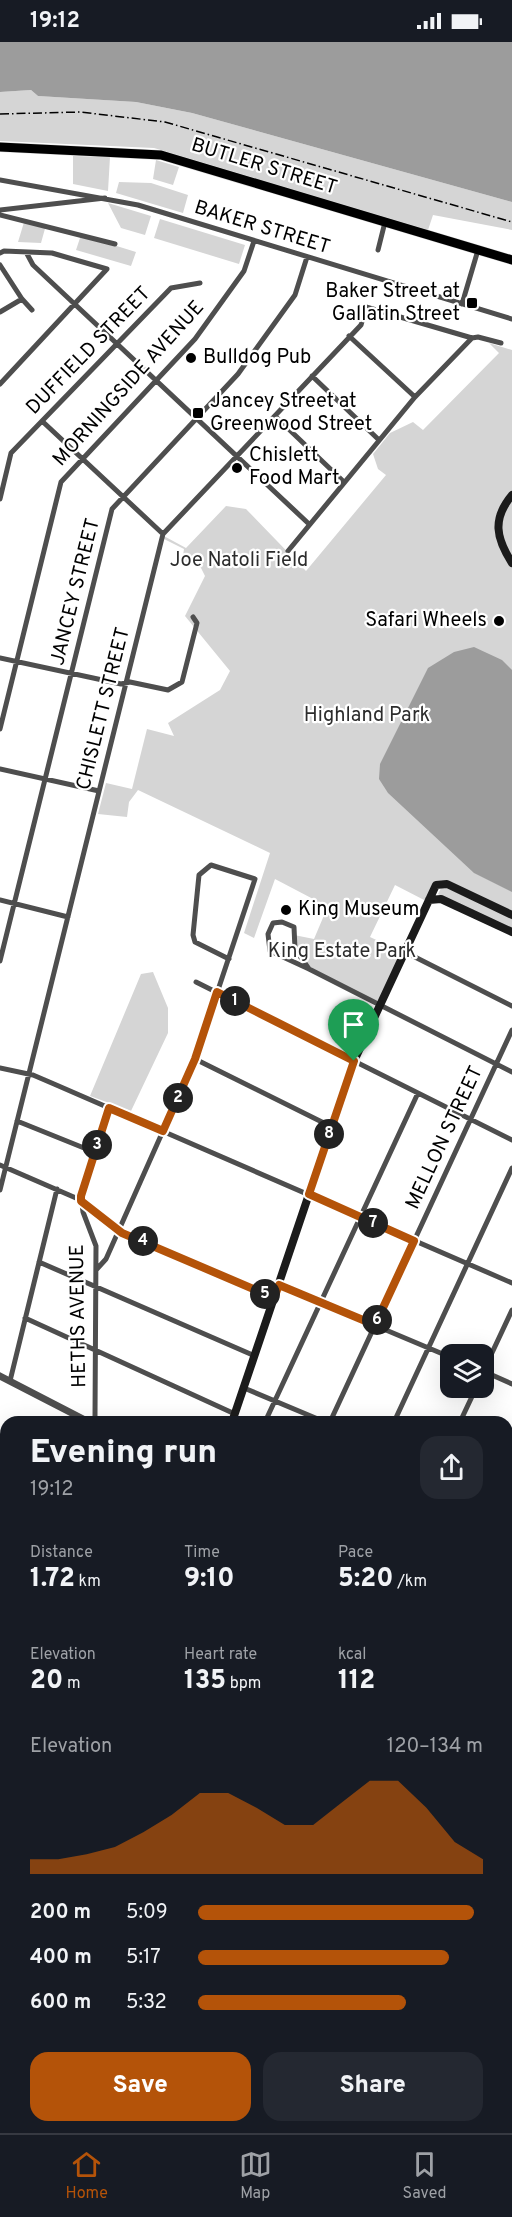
<!DOCTYPE html>
<meta charset="utf-8">
<style>
:root{--surface:#171b24;--page:#242831;--text:#f1f3f6;--muted:#9ea1a6;--line:#363941;--accent:#b45309}
body{margin:0;font-family:Overpass,sans-serif;background:var(--page);color:var(--text);height:100vh;display:flex;flex-direction:column;font-size:22px;white-space:nowrap}
*{box-sizing:border-box;margin:0}
p{font-size:20px;color:var(--muted)}
.icon{flex:none;width:33px;height:33px;fill:none;stroke:currentColor;stroke-width:2;stroke-linecap:round;stroke-linejoin:round}
.map{position:relative;flex:1;overflow:hidden}
.sheet{position:absolute;left:0px;top:1374px;width:513px;height:717px;display:flex;flex-direction:column;background:var(--surface);border-radius:18px 18px 0 0;box-shadow:0 6px 24px #0002}
.sheet>*{flex:none}
.fabs{position:absolute;left:440px;top:1302px;display:grid;gap:12px}
.fabs a{display:grid;place-items:center;width:54px;height:54px;border-radius:12px;background:var(--surface);box-shadow:0 6px 24px #0002;font-size:30px}
.pin{position:absolute;display:grid;place-items:center;width:51px;height:51px;color:#fff;margin:-62px -26px;border-radius:50% 50% 50% 0;rotate:-45deg;box-shadow:0 0 6px #0007}
.pin .icon{rotate:45deg}
.km{position:absolute;width:30px;height:30px;margin:-15px;border-radius:50%;background:#222;color:#fff;font-size:16px;line-height:30px;text-align:center}
.round{display:grid;place-items:center;flex:none;width:63px;height:63px;border-radius:18px;background:var(--page)}
.head{display:flex;align-items:center;justify-content:space-between;height:102px;padding:0 30px}
h1{font-size:33px;font-weight:800;line-height:45px}
.metrics{display:grid;grid-template-columns:repeat(3,1fr);gap:9px;height:102px;padding:6px 30px}
.metrics div{display:grid;align-content:center}
.metrics b{font-size:26px;font-weight:800}
.metrics small{font-size:16px;font-weight:400}
.metrics p{font-size:16px}
.chart{height:168px;padding:12px 30px}
.chart p{display:flex;justify-content:space-between}
.chart svg{width:100%;height:108px;margin-top:6px;fill:var(--accent);opacity:.7}
.button{display:flex;gap:12px;margin-top:auto;padding:12px 30px}
.button a{flex:1;height:69px;border-radius:18px;background:var(--accent);color:#fff;font-size:24px;font-weight:800;line-height:69px;text-align:center}
.button a+a{background:var(--page);color:var(--text)}
ul{padding:0 30px;list-style:none;font-size:20px}
li{display:grid;grid-template-columns:96px 72px 1fr;align-items:center;height:45px}
li i{height:15px;border-radius:8px;background:var(--accent)}
.status{display:flex;justify-content:space-between;align-items:center;height:42px;padding:0 30px;background:var(--surface);direction:ltr}
.status svg{height:16px;fill:currentColor}
.tabs{display:flex;justify-content:space-around;align-items:center;height:84px;border-top:2px solid var(--line);background:var(--surface);font-size:16px;color:var(--muted)}
.tabs a{display:grid;justify-items:center;gap:3px}
.tabs .active{color:var(--accent)}
.map>svg:first-child{display:block}
.green{fill:#d5d5d5}
.water{fill:#9c9c9c}
.lines{fill:none;stroke-linecap:round;stroke-linejoin:round}
.primary-casing{stroke:#dbdbdb;stroke-width:10}
.trunk-casing{stroke:#dbdbdb;stroke-width:10}
.minor{stroke:#4e4e4e;stroke-width:5}
.tertiary{stroke:#4e4e4e;stroke-width:7}
.secondary{stroke:#1b1b1b;stroke-width:8}
.primary{stroke:#000;stroke-width:8}
.trunk{stroke:#000;stroke-width:9}
.rail{stroke:#000;stroke-width:1.5;stroke-dasharray:9 3 1.5 3;stroke-linecap:butt}
.route-casing{stroke:#fff;stroke-width:12}
.route{stroke:#b45309;stroke-width:8}
.poi-dot{fill:#000;stroke:#fff;stroke-width:2}
.labels{text-anchor:middle;dominant-baseline:central;stroke-width:4.5;stroke-linejoin:round;paint-order:stroke}
.street-label{font-size:20px;fill:#000;stroke:#fff}
.poi-label{font-size:20px;fill:#000;stroke:#fff;text-anchor:start}
.park-label{font-size:20px;fill:#2c2c2c;stroke:#fff}
</style>
<div class="status"><b>19:12</b><svg viewBox="0 0 49 12"><path d="M0 12V9h3v3zM5 12V6h3v6zM10 12V3h3v9zM15 12V0h3v12zM26 1h20v11H26zM47 4h2v5h-2z"/></svg></div>
<div class="map">
<svg width="512" height="2091" viewBox="0 0 512 2091">
<rect width="100%" height="100%" fill="#fff"/>
<path class="green" d="M31,48L38,54L136,60L192,71L512,160V188L433,173L428,188L154,106L0,99V50Z
M73,114L110,115L108,149L73,142Z
M156,118L179,125L173,143L153,137Z
M119,140L151,141L188,153L183,171L116,151Z
M108,161L151,174L145,193L121,186Z
M25,177L46,183L41,201L18,200Z
M160,177L245,203L239,222L154,196Z
M81,193L136,210L131,224L76,208Z
M489,301L512,308V873L439,841L428,860L395,843L370,895L404,911L380,964L319,933L299,916L294,893L314,897L325,871L315,858L275,837L254,896L244,891L270,811L138,748L129,760L127,775L98,772L106,741L132,747L147,687L174,694L168,681L220,648L230,629L185,574L205,534L201,526L182,520L184,507L162,496V493L186,506L226,464L246,467L306,529L386,433L378,427L373,412L390,391L413,380L423,388L499,311Z
M442,844L512,875V888L442,855L438,852Z
M153,930L168,966V991L131,1069L90,1054L141,932Z"/>
<path class="water" d="M0,0H512V160L192,71L136,60L38,54L31,48L0,50Z
M474,605L502,618L512,628V850L474,831L388,751L379,737L380,722L428,626L454,610Z"/>
<g class="lines">
<g class="primary-casing">
<path id="primary" d="M0,2051L6,2054
M0,2057L6,2060
M67,2085L80,2091"/>
</g>
<g class="trunk-casing">
<path id="trunk" d="M0,105L161,113L512,218"/>
</g>
<path class="minor" d="M0,138L138,163L512,277
M0,168L105,156
M0,173L115,202
M378,208L385,180
M26,210L33,223L309,482
M0,211L4,209L52,211L107,227L0,342
M0,223L22,257L32,268
M462,262L478,208
M0,270L22,257
M349,294L415,355
M312,334L379,398
M275,374L344,440
M42,379L163,492
M0,457L11,411L171,246L200,241
M288,509L415,355L472,296
M0,616L121,642L130,640L168,648L182,640L197,581L193,575
M0,687L61,440L195,297L244,229L254,199
M0,727L99,749
M0,858L68,875
M405,910L512,964
M0,919L112,467L238,332L295,253L307,215
M309,927L270,909L268,892L273,881L282,880L294,885L295,907L309,927L512,1030
M196,940L512,1098
M195,1017L332,1085
M0,1026L33,1033L54,1042L512,1241
M17,1079L94,1110
M0,1123L76,1156L122,1191L274,1256
M0,1148L163,492L361,283L366,265L472,296L478,295L501,301
M39,1220L255,1314
M96,1228L106,1217L195,1017L255,837L211,823L199,833L193,893L195,900L229,917
M279,1243L450,1315
M25,1276L235,1372
M483,1329L512,1342
M483,1330L512,1268
M10,1339L57,1147
M244,1346L325,1380
M93,1380L95,1375L96,1204L83,1170L81,1154L109,1066
M265,1380L418,1051
M330,1380L512,988
M394,1380L512,1126
M460,1380L476,1346
M0,1419L6,1422
M507,1421L512,1423
M507,1457L512,1459
M0,1495L6,1498
M507,1638L512,1640
M0,1646L6,1648
M5,1737L6,1738
M507,1951L512,1953
M0,1964L6,1967
M260,2085L273,2091
M378,2085L391,2091
M503,2085L512,2089
M201,2091L204,2085
M277,2091L279,2085
M398,2091L401,2085"/>
<path class="tertiary" d="M0,1334L89,1380
M0,1582L6,1584"/>
<path class="secondary" d="M512,453C492,477 496,496 512,521
M429,858L441,857L512,890
M232,1380L354,1019L436,843L447,842L512,873
M507,1580L512,1566
M507,1884L512,1886
M507,1896L512,1898
M0,1953L6,1940
M507,2059L512,2049
M132,2091L135,2085
M327,2091L329,2085
M488,2091L490,2085"/>
<use href="#primary" class="primary"/>
<use href="#trunk" class="trunk"/>
<path class="rail" d="M0,72L80,70L165,80L512,180"/>
</g>
<g class="lines">
<g class="route-casing">
<path id="route" d="M217,950L354,1019L309,1152L414,1199L375,1283L279,1243L274,1256L270,1254L122,1191L81,1159V1154L109,1066L163,1089L195,1017Z"/>
</g>
<use href="#route" class="route"/>
</g>
<g class="poi-dot">
<rect x="466" y="255" width="12" height="12" rx="3"/>
<circle cx="191" cy="316" r="6"/>
<rect x="192" y="365" width="12" height="12" rx="3"/>
<circle cx="237" cy="426" r="6"/>
<circle cx="499" cy="579" r="6"/>
<circle cx="286" cy="868" r="6"/>
</g>
<g class="labels">
<g class="street-label">
<text transform="translate(264 125) rotate(17)">BUTLER STREET</text>
<text transform="translate(262 186) rotate(17)">BAKER STREET</text>
<text transform="translate(89 309) rotate(-46)">DUFFIELD STREET</text>
<text transform="translate(129 342) rotate(-48)">MORNINGSIDE AVENUE</text>
<text transform="translate(76 550) rotate(-76)">JANCEY STREET</text>
<text transform="translate(104 667) rotate(-76)">CHISLETT STREET</text>
<text transform="translate(445 1096) rotate(-65)">MELLON STREET</text>
<text transform="translate(79 1274) rotate(-91)">HETHS AVENUE</text>
</g>
<g class="poi-label">
<text x="460" y="250" text-anchor="end">Baker Street at<tspan x="460" dy="23">Gallatin Street</tspan></text>
<text x="203" y="316">Bulldog Pub</text>
<text x="210" y="360">Jancey Street at<tspan x="210" dy="23">Greenwood Street</tspan></text>
<text x="249" y="414">Chislett<tspan x="249" dy="23">Food Mart</tspan></text>
<text x="487" y="579" text-anchor="end">Safari Wheels</text>
<text x="298" y="868">King Museum</text>
</g>
<g class="park-label">
<text x="239" y="519">Joe Natoli Field</text>
<text x="367" y="674">Highland Park</text>
<text x="342" y="910">King Estate Park</text>
</g>
</g>
</svg>
<div class="fabs">
<a><svg class="icon" aria-label="layers" viewBox="0 0 24 24"><path d="M12 4l9 5-9 5-9-5zM3 14l9 5 9-5"/></svg></a>
</div>
<div class="pin" style="left:354px;top:1019px;background:#1e9e55"><svg class="icon" aria-label="arrive" viewBox="0 0 24 24"><path d="M6 21V4h12l-3 4 3 4H6"/></svg></div>
<b class="km" style="left:235px;top:959px">1</b>
<b class="km" style="left:178px;top:1056px">2</b>
<b class="km" style="left:97px;top:1103px">3</b>
<b class="km" style="left:143px;top:1199px">4</b>
<b class="km" style="left:265px;top:1252px">5</b>
<b class="km" style="left:377px;top:1278px">6</b>
<b class="km" style="left:373px;top:1181px">7</b>
<b class="km" style="left:329px;top:1092px">8</b>
<section class="sheet">
<div class="head"><div><h1>Evening run</h1><p>19:12</p></div><a class="round"><svg class="icon" aria-label="share" viewBox="0 0 24 24"><path d="M12 15V3M7 8l5-5 5 5M5 13v7h14v-7"/></svg></a></div>
<div class="metrics">
<div><p>Distance</p><b>1.72<small> km</small></b></div>
<div><p>Time</p><b>9:10</b></div>
<div><p>Pace</p><b>5:20<small> /km</small></b></div>
</div>
<div class="metrics">
<div><p>Elevation</p><b>20<small> m</small></b></div>
<div><p>Heart rate</p><b>135<small> bpm</small></b></div>
<div><p>kcal</p><b>112</b></div>
</div>
<div class="chart"><p><span>Elevation</span>120–134 m</p>
<svg viewBox="0 0 160 44" preserveAspectRatio="none"><path d="M0 44V38L10 38L20 36L30 33L40 27L50 20L60 11L70 11L80 17L90 24L100 24L110 15L120 6L130 6L140 17L150 31L160 38V44z"/></svg>
</div>
<ul>
<li><b>200 m</b>5:09<i style="width:97%"></i></li>
<li><b>400 m</b>5:17<i style="width:88%"></i></li>
<li><b>600 m</b>5:32<i style="width:73%"></i></li>
</ul>
<div class="button"><a>Save</a><a>Share</a></div>
</section>
</div>
<nav class="tabs">
<a class="active"><svg class="icon" aria-label="home" viewBox="0 0 24 24"><path d="M3 11l9-7 9 7M6 9v11h12V9"/></svg>Home</a>
<a><svg class="icon" aria-label="map" viewBox="0 0 24 24"><path d="M3 6l6-2 6 2 6-2v14l-6 2-6-2-6 2zM9 4v14M15 6v14"/></svg>Map</a>
<a><svg class="icon" aria-label="saved" viewBox="0 0 24 24"><path d="M7 4h10v16l-5-4-5 4z"/></svg>Saved</a>
</nav>
